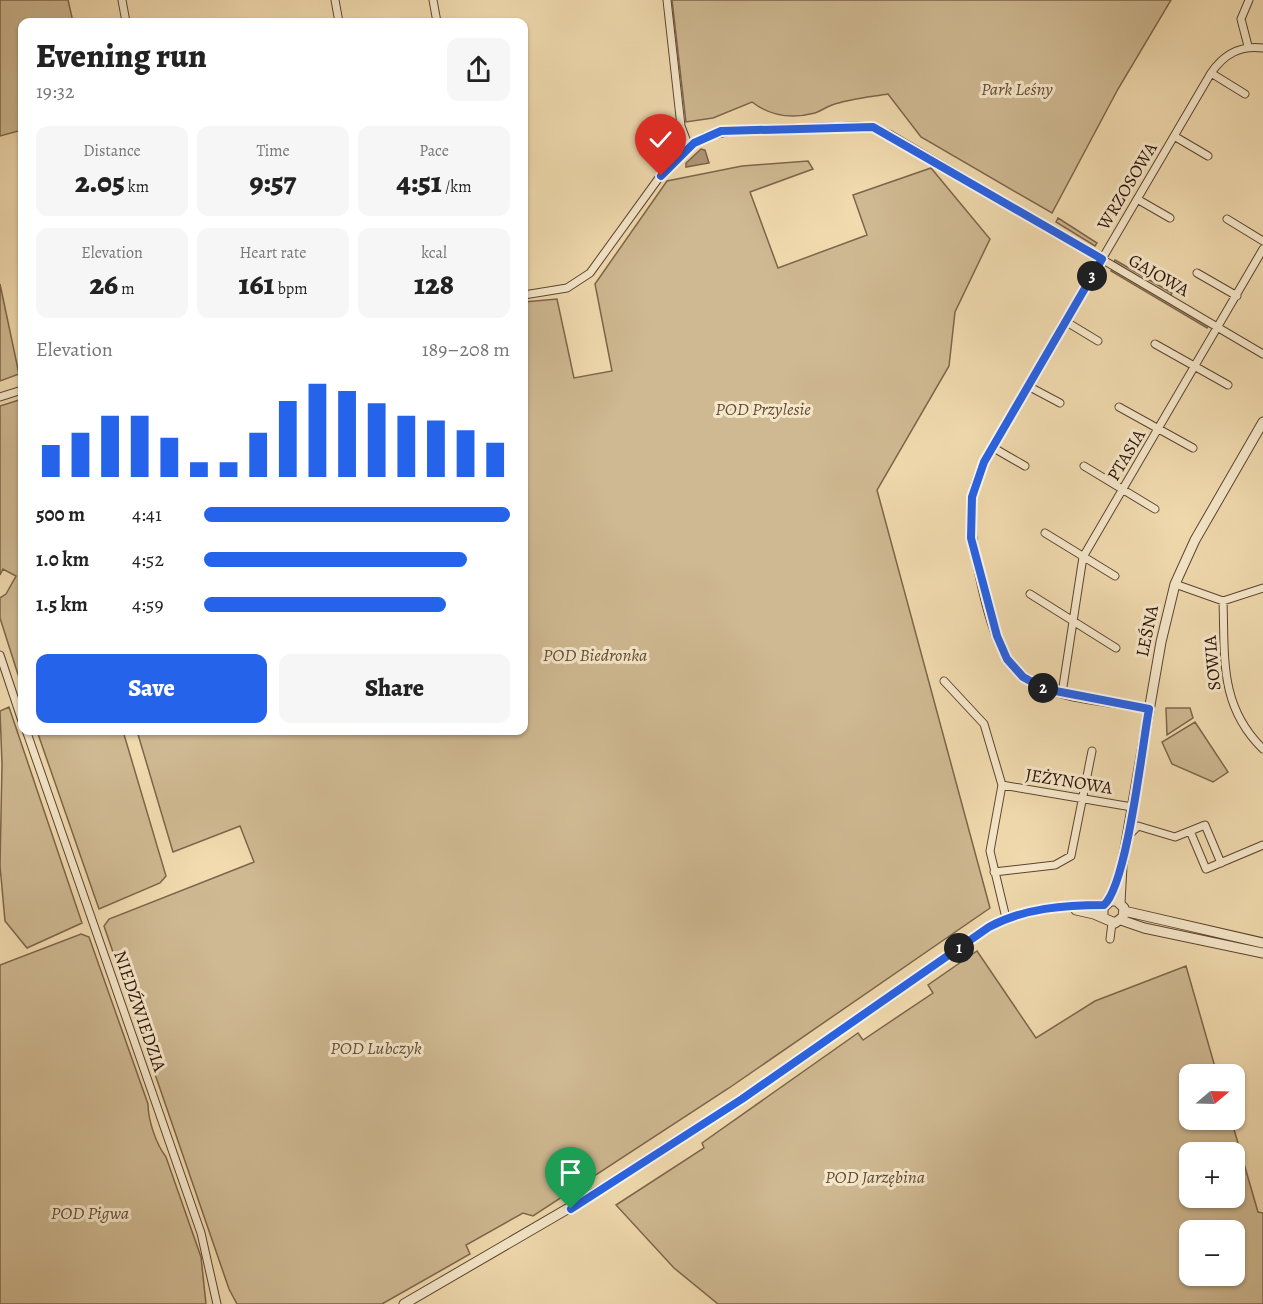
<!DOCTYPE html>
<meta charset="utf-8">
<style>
:root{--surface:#fff;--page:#f6f6f6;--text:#222;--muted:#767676;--accent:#2563eb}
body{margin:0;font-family:Alegreya,serif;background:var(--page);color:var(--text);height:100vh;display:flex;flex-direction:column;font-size:22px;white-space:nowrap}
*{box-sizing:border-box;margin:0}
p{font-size:20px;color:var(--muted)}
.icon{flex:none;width:33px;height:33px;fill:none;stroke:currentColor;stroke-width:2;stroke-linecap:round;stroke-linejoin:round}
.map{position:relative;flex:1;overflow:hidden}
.sheet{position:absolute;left:18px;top:18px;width:510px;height:717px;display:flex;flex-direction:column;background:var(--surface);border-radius:12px;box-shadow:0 2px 4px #0004}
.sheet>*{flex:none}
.needle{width:39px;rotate:71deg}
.controls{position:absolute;left:1179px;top:1064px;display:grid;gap:12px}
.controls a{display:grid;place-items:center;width:66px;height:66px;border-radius:12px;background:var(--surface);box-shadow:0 2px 4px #0004;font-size:30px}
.pin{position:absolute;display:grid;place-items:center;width:51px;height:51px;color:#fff;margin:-62px -26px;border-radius:50% 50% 50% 0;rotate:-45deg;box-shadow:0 0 6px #0007}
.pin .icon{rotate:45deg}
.km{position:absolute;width:30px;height:30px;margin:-15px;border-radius:50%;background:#222;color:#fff;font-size:16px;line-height:30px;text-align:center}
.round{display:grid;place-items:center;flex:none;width:63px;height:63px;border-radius:12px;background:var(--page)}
.summary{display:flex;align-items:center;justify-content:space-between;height:102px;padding:0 18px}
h1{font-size:33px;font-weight:800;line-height:45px}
.figures{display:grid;grid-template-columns:repeat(3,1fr);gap:9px;height:102px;padding:6px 18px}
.figures div{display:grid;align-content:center;border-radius:12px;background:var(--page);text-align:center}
.figures b{font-size:30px;font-weight:800}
.figures small{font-size:16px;font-weight:400}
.figures p{font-size:16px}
.chart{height:168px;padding:12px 18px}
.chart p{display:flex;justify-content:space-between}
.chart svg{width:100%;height:108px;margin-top:6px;stroke:var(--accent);stroke-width:6}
.primary-button{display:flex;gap:12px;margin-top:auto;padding:12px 18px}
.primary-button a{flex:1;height:69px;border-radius:12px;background:var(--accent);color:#fff;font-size:24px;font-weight:800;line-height:69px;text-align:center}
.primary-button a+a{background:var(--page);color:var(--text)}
ul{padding:0 18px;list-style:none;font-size:20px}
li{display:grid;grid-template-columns:96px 72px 1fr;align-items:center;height:45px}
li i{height:15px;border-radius:8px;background:var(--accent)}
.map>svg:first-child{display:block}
.green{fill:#cfb992;stroke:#7d654b;stroke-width:1.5;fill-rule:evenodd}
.water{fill:#ae9675;stroke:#7a6148;stroke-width:1.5}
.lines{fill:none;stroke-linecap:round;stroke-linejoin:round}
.minor-casing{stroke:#5c442f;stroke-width:9}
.tertiary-casing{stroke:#5c442f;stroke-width:11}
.minor{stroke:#f6e8cb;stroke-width:7}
.tertiary{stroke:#f6e8cb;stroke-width:9}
.route-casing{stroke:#fff;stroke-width:12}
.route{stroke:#2563eb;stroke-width:8}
.labels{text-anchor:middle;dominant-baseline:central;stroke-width:6;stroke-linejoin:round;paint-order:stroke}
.park-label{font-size:18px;font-style:italic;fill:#644c36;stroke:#f6e8cb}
.street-label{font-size:18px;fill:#2b1104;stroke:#f6e8cb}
</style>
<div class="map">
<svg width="1263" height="1304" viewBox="0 0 1263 1304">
<rect width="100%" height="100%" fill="#f1dbaf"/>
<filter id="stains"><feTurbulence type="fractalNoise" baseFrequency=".00333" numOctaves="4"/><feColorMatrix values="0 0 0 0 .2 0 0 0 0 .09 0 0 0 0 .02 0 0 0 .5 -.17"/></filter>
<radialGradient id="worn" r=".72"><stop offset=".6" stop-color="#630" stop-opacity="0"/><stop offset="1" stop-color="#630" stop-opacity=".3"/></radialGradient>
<path class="green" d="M0,0H68L73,22H22V130L0,136Z
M672,0H1171L1118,89L1052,213L921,137L888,94C870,97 849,99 832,105C826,107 821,111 815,113C792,119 770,116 752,102L713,118L686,122Z
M808,161L813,169L750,192L778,268L867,235L853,195L931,168L990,239L955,312L949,366L877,490L990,908L729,1088L533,1216L523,1213L466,1245L470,1254L382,1304H237L229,1289L104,926L109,919L254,862L240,826L173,852L137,731L524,730V302L557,299L574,378L612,371L595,284L667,181L742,166Z
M1058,218L1097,243L1095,246L1056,222Z
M1115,260L1172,293L1170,296L1114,262Z
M1112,269L1208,326L1207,328L1111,271Z
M0,284L19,374L0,381Z
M22,399V687L0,618V598L6,594L16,576L3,569L0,575V406Z
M9,707L82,923L27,948L5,921L0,866L2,764L0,711Z
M1166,708H1190L1193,718L1167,735Z
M1195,722L1228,772L1213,782L1172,764L1162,742Z
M37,731H123L166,876L160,883L99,909Z
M81,934L89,937L148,1104C148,1120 156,1144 166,1157L201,1257L206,1304H0V965Z
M977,951L1036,1038L1095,1001L1186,966L1217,1074H1190V1119H1231L1258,1212L1263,1213V1304H718L674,1268L616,1205L704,1148L702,1143L858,1033L863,1040L933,993L928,985ZM1190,1152H1234V1197H1190ZM1190,1230H1234V1275H1190Z"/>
<path class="water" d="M701,149L705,150L709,163L686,167V163Z"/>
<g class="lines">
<g class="minor-casing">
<path id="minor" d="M122,0L126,22
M335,0L339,22
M433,0L437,22
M667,0L681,126L689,147
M1248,46L1241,19L1249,0
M1211,73L1245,94
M1174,136L1208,156
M1137,199L1170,218
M1227,219L1263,241
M1197,273L1237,296
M524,295L567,288L590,273L661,175L688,148L704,137L735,130L858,126L873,127L889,134L1263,354
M1065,321L1098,341
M1155,344L1228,385
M1028,386L1060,403
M0,397L22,390
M1119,407L1193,448
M992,447L1025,466
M1084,466L1155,509
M1045,533L1115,576
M1175,584L1223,601C1225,658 1219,706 1263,749
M1030,594L1116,648
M1223,601L1263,588
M0,655L22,721
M944,681L984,724L1002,785L990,851L1006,918
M1062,693L1083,557L1263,249
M1149,709C1113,702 1059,700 1029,681C1019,674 1010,665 1004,654C987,623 967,534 972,499C975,473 990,451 1003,428L1211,73C1224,54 1240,45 1263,48
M26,730L201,1233L217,1304
M1002,785L1132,807
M1128,836L1138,826L1175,837L1190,831
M1221,863L1205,825L1190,831L1206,869L1263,845
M994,872L1055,865L1071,856L1092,751
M1110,939L1112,923"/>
</g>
<g class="tertiary-casing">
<path id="tertiary" d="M1110,901L1119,874
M1120,903L1122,866L1161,642L1175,584L1195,540L1263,422
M1076,910L1094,914L1115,923L1123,917L1124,908L1117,901H1110L1103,908V917
M1124,911L1263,943
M1121,920L1144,928L1263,953
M404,1304L605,1187L742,1099L989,927C1024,908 1064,905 1104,905"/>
</g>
<use href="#minor" class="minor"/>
<use href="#tertiary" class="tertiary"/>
</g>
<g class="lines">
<g class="route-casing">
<path id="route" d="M571,1209L742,1099L989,927C1024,908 1065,905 1104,905C1127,885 1142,747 1149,709L1045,689L1023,677L1007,659L997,636L971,538L972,497L984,462L1102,259L873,127L721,131L694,143L661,176"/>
</g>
<use href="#route" class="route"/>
</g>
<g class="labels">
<g class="park-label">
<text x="1017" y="89">Park Leśny</text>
<text x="763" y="409">POD Przylesie</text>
<text x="595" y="655">POD Biedronka</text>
<text x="376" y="1048">POD Lubczyk</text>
<text x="875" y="1177">POD Jarzębina</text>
<text x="90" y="1213">POD Pigwa</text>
</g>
<g class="street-label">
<text transform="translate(1127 186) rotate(-59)">WRZOSOWA</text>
<text transform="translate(1159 275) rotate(30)">GAJOWA</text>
<text transform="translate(1126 455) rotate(-59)">PTASIA</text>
<text transform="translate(1147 631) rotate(-78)">LEŚNA</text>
<text transform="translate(1212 663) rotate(-95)">SOWIA</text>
<text transform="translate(1069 781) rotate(9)">JEŻYNOWA</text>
<text transform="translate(140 1011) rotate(71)">NIEDŹWIEDZIA</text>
</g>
</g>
<rect width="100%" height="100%" filter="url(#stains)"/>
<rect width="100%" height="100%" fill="url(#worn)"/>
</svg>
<div class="controls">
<a><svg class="needle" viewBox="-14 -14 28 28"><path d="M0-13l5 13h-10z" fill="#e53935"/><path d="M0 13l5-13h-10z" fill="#767676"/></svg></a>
<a>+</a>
<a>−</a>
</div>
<div class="pin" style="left:571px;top:1209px;background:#1e9e55"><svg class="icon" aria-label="arrive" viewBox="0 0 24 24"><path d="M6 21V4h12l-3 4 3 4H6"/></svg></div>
<div class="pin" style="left:661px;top:176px;background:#d93025"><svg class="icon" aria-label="check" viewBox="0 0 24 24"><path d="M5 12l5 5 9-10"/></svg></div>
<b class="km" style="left:959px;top:948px">1</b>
<b class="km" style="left:1043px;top:688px">2</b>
<b class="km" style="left:1092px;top:276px">3</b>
<section class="sheet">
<div class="summary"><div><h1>Evening run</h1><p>19:32</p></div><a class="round"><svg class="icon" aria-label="share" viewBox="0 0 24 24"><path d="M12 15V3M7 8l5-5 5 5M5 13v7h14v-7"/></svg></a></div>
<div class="figures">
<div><p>Distance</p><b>2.05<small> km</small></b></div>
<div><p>Time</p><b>9:57</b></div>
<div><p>Pace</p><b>4:51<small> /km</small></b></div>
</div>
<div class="figures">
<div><p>Elevation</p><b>26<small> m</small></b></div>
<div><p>Heart rate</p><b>161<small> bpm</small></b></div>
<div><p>kcal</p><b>128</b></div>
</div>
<div class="chart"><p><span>Elevation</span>189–208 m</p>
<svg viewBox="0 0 160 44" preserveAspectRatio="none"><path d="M5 44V31M15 44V26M25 44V19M35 44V19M45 44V28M55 44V38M65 44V38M75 44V26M85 44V13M95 44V6M105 44V9M115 44V14M125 44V19M135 44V21M145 44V25M155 44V30"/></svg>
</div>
<ul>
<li><b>500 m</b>4:41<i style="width:100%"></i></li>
<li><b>1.0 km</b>4:52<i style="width:86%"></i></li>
<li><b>1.5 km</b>4:59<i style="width:79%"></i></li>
</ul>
<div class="primary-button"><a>Save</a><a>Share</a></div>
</section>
</div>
